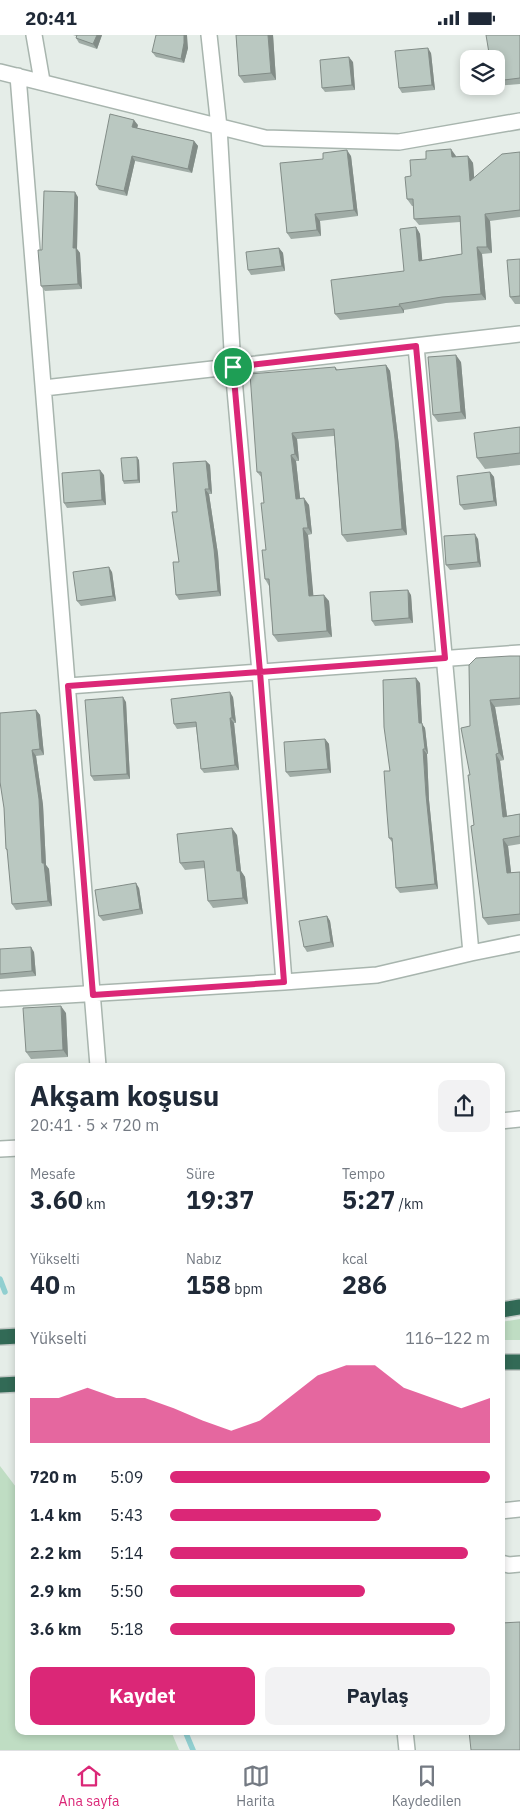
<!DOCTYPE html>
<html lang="tr">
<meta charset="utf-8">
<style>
:root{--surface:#fff;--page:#f2f2f3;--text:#1f2937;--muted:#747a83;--line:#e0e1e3;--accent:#db2777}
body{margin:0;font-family:"IBM Plex Sans",sans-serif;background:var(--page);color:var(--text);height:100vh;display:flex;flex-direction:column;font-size:19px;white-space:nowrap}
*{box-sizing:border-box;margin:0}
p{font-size:16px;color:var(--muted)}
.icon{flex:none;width:28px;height:28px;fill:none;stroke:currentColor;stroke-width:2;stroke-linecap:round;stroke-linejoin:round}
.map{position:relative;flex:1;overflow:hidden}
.side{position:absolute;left:15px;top:1028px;width:490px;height:672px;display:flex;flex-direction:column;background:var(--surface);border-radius:10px;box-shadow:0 2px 8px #0003}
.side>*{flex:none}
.buttons{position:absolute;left:460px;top:15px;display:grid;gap:10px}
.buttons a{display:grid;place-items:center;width:45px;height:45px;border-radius:10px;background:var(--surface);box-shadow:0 2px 8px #0003;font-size:25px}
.pin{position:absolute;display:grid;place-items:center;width:42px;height:42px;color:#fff;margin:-21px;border:2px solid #fff;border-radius:50%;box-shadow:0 1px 5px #0007}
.round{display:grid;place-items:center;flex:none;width:52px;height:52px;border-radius:10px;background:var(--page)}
.summary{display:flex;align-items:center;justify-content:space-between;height:85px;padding:0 15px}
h1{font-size:28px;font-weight:700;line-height:38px}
.stats{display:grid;grid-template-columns:repeat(3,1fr);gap:8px;height:85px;padding:5px 15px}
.stats div{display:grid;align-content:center}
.stats b{font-size:25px;font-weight:700}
.stats small{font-size:14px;font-weight:400}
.stats p{font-size:14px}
.chart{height:140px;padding:10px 15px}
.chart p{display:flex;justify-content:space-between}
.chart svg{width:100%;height:90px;margin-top:5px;fill:var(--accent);opacity:.7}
.primary-button{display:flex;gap:10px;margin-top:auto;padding:10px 15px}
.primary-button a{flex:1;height:58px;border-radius:10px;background:var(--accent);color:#fff;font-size:20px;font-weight:700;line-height:58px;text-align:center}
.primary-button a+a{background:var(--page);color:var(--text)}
ul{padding:0 15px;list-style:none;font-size:16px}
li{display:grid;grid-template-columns:80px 60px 1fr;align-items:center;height:38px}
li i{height:12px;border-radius:6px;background:var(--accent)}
.status{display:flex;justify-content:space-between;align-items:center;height:35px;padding:0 25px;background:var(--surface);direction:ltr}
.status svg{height:14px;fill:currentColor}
.dock{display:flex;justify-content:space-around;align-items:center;height:70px;border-top:1px solid var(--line);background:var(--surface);font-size:14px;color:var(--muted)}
.dock a{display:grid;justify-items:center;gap:2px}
.dock .active{color:var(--accent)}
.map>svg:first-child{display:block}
.green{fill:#bfddc3}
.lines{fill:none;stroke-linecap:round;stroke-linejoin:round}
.stream{stroke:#90cfd0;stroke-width:5.5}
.minor-casing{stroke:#a8b5ae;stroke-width:18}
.highway-casing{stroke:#c2c9c6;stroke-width:18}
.minor{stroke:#fff;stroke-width:15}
.highway{stroke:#326a56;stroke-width:15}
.wall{fill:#a0aca6}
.shaded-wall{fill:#828c87}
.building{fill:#bac8c1;stroke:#828c87}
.route-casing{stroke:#fff;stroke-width:10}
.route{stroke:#db2777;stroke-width:6}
</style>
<div class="status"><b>20:41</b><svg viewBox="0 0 49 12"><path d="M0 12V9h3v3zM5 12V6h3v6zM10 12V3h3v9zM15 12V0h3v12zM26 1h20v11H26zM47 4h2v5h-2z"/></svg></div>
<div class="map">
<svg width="520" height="1715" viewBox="0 0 520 1715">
<rect width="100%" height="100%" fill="#e5ede8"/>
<path class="green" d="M520,1284V1305H501V1287Z
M0,1431L19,1456V1696H171L179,1715H0Z"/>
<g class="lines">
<path class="stream" d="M0,1244L5,1257
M185,1696L193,1715"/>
<g class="minor-casing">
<path id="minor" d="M34,0L42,46
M0,37L265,103L399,107L520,86
M18,41L98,1031
M44,353L520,299
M68,651L520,618
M471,918L520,908
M284,947L377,940L471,918L416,311
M0,964L284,947L260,637L233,332L219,92L209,0
M501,1086L520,1084
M0,1114L19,1113
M501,1476L520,1474
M501,1528L509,1530L520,1529
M405,1696L407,1715"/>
</g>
<g class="highway-casing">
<path id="highway" d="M501,1275L520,1272
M0,1302L19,1301
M501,1327H520
M0,1350L19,1349"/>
</g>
<use href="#minor" class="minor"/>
<use href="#highway" class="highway"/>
</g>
<path class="wall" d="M73,0H102L97,14L79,8L76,3V1Z
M236,0H273L276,45L244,48L239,41Z
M520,0V49L496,51V24L489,18Z
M188,13L184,28L156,22L152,17Z
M431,18L435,55L402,58L399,53Z
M353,27L355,55L325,57L322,53Z
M138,90L137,93L194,106L198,111L192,138L135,126L127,161L99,155L96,150Z
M520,117V182L490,186L492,218L482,219L486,265L446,268L404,275V278L340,285L335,279L404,236L416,192L420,199L422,225L462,219L460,187L419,190L414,184L413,171H412L407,164L411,141L456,121V122L468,121L473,128L474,143Z
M351,121L358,181L320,186L321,201L291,204L287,198L323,124Z
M78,162L77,214L80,218L82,254L45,256L41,251L42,215Z
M279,213L283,218L285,236L251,240L248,235Z
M520,224V269H515L510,262Z
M461,327L466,384L438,387L433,380Z
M386,330L390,336L399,411L407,500L347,507L342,500L334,401L297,404L299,426H296L300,464L309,470L312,499L308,500L313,561L329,566L332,602L278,607L273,600L269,551L265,544L266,515L264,468L262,443L257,437L335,332L338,335Z
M520,392V430L485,434L477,423Z
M139,425L140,448L124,449L123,446Z
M206,426L210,430L212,459H209L218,519L221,561L179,565L176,560L179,527L177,477Z
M490,437L494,442L497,471L464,475L460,470Z
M104,440L106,470L67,473L64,468Z
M478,504L481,532L450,535L446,530Z
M112,537L116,566L81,571L77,566Z
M411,560L413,588L375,591L372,586Z
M520,621V670L495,672L504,725L500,726L507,781L520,779V809L508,811L511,838L520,837V886L488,890L483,883L470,740V691Z
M420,648L422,689L425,693L428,719H427L429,765L438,854L400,858L396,853L392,807L389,803L390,736Z
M233,662L236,688H234L239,735L204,738L201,734L196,692L177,694L174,689Z
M126,667L130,744L94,746L91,741Z
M36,675L40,680L44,720L36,721L43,770L46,830L49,834L52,871L16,875L12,869L8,817L6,814L4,773Z
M325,704L329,709L331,738L290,742L286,737Z
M237,800L241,836L245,842L248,869L213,873L208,866L205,833L185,835L180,828Z
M139,853L143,879L103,886L99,881Z
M327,881L330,886L334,912L307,917L304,912Z
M0,914L34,917L36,941L0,944Z
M66,978L68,1022L31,1024L26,1017Z"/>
<path class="shaded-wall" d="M97,0H102L97,14L93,9Z
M184,0H187L188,13L184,28L181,24Z
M268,0H273L276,45L271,38Z
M428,13L431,18L435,55L432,50Z
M349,22L353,27L355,55L352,50Z
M134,85L138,90L136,97L132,92Z
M194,106L198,111L192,138L188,134Z
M451,114L456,121V129L452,122Z
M347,115L351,121L358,181L354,175Z
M132,121L135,126L127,161L124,156Z
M468,121L473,128L475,153L470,146Z
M75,157L78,162L77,214L80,218L82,254L78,249L73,213Z
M315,179L320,186L321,201L317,195Z
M485,179L490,186L492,218L487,212Z
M416,192L420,199L423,233L419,226Z
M477,212L482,219L486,265L481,259Z
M279,213L283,218L285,236L282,231Z
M399,269L404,275V278L400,271Z
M456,320L461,327L466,384L461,377Z
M386,330L390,336L399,411L407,500L402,494Z
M292,398L297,404L299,426L295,419Z
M291,420L296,426L301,471L296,464Z
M137,422L139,425L140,448L138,445Z
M206,426L210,430L212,459L209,454Z
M100,435L104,440L106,470L102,465Z
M490,437L494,442L497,471L494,466Z
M205,454L209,459L218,519L221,561L218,556Z
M304,463L309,470L312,499L308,493Z
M303,493L308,500L314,567L309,561Z
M475,499L478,504L481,532L478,527Z
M109,532L112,537L116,566L113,561Z
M408,555L411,560L413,588L409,583Z
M324,560L329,566L332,602L327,596Z
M416,643L420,648L422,689L425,693L428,719L425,714L419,688Z
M230,657L233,662L236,688L232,683Z
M123,662L126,667L130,744L127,739Z
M490,665L495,672L504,725L499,718Z
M36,675L40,680L44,720L40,714Z
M230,683L234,688L239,735L235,730Z
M325,704L329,709L331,738L328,734Z
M423,714L427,719L429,765L438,854L435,849L426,760Z
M32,715L36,721L43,770L46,830L49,834L52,871L48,866L42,828Z
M496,719L500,726L508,789L503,782Z
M232,793L237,800L241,836L245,842L248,869L243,863L237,836Z
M503,804L508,811L512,845L507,838Z
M136,848L139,853L143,879L140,874Z
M327,881L330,886L334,912L331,907Z
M31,912L34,917L36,941L32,936Z
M61,971L66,978L68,1022L63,1015Z"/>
<path class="building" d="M77,0H97L93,9L76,3Z
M156,0H184V8L181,24L152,17Z
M236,0H268L271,38L239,41Z
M486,0H520V43L496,46V24H483L482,18H489Z
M428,13L432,50L399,53L395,16Z
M349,22L352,50L322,53L320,25Z
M110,79L134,85L132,92L194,106L188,134L132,121L124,156L96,150Z
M451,114L452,122L468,121L470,146L502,119L520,117V175L485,179L487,212H477L481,259L442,262L399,269L400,271L335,279L331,245L404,236L400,194L416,192L419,226L462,219L460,181L414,184L413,164H407L405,142L411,141L410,125L426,124V116Z
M347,115L354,175L315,179L317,195L287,198L280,128L323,124V118Z
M44,156L75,157L73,213H76L78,249L41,251L38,215H42Z
M279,213L282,231L248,235L246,217Z
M520,224V261L510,262L507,225Z
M456,320L461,377L433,380L428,322Z
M386,330L395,404L402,494L342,500L334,394L292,398L295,419L291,420L296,464L304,463L308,493H303L309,561L324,560L327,596L273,600L269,544H265L262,515H266L261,468H264L261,437H257L250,339L335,332L336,335Z
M520,392V418L477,423L474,398Z
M137,422L138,445L123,446L121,423Z
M206,426L209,454H205L214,514L218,556L176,560L173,527H179L172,477H177L173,428Z
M100,435L102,465L64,468L62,438Z
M490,437L494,466L460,470L457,441Z
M475,499L478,527L446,530L444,501Z
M109,532L113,561L77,566L73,537Z
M408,555L409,583L372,586L370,557Z
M510,621H520V663L490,665L499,718L496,719L503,782L520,779V801L503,804L507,838L520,837V879L483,883L471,791L474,790L468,740H470L461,693L470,691L469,630L476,623Z
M416,643L419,688H422L425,714H423L426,760L435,849L396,853L392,803H389L387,778L384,736H390L384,692L383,645Z
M230,657L232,683H230L235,730L201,734L196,687L174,689L171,664Z
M123,662L127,739L91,741L85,665Z
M36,675L40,714L32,715L39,764L42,828H44L48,866L12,869L7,814H6L4,773L0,747V678Z
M325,704L328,734L286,737L284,707Z
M232,793L237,836H240L243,863L208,866L204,826L180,828L177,799Z
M136,848L140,874L99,881L95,855Z
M327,881L331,907L304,912L299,886Z
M31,912L32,936L0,939V914Z
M61,971L63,1015L26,1017L23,973Z
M520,1587V1715H471L469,1696H501V1588Z"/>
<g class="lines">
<g class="route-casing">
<path id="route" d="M233,332L260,637L68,651L93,960L284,947L260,637L445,623L416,311L233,332"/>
</g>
<use href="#route" class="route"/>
</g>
</svg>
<div class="buttons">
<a><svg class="icon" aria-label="layers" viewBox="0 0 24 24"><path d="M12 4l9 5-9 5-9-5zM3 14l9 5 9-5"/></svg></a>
</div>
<div class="pin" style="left:233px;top:332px;background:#1e9e55"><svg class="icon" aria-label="arrive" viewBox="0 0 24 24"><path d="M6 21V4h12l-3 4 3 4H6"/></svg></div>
<section class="side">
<div class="summary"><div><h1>Akşam koşusu</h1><p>20:41 · 5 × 720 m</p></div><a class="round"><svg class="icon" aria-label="share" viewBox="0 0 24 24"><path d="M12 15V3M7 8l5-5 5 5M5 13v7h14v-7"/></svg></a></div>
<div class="stats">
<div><p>Mesafe</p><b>3.60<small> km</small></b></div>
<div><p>Süre</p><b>19:37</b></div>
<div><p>Tempo</p><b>5:27<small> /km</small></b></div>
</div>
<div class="stats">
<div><p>Yükselti</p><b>40<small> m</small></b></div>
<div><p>Nabız</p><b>158<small> bpm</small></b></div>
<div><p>kcal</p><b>286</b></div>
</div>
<div class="chart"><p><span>Yükselti</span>116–122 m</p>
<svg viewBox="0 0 160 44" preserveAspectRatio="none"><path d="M0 44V22L10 22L20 17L30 22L40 22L50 27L60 33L70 38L80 33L90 22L100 11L110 6L120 6L130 17L140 22L150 27L160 22V44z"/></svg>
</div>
<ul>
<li><b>720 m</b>5:09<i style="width:100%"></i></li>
<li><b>1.4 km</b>5:43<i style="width:66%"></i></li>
<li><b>2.2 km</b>5:14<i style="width:93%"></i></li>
<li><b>2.9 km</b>5:50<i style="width:61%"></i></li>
<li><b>3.6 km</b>5:18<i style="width:89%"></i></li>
</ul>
<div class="primary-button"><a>Kaydet</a><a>Paylaş</a></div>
</section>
</div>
<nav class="dock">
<a class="active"><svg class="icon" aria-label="home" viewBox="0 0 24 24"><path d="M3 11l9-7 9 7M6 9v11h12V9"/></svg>Ana sayfa</a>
<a><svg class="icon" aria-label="map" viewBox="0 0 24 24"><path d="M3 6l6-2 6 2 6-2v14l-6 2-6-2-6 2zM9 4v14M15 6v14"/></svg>Harita</a>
<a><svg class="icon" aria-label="saved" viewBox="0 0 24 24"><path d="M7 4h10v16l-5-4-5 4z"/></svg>Kaydedilen</a>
</nav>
